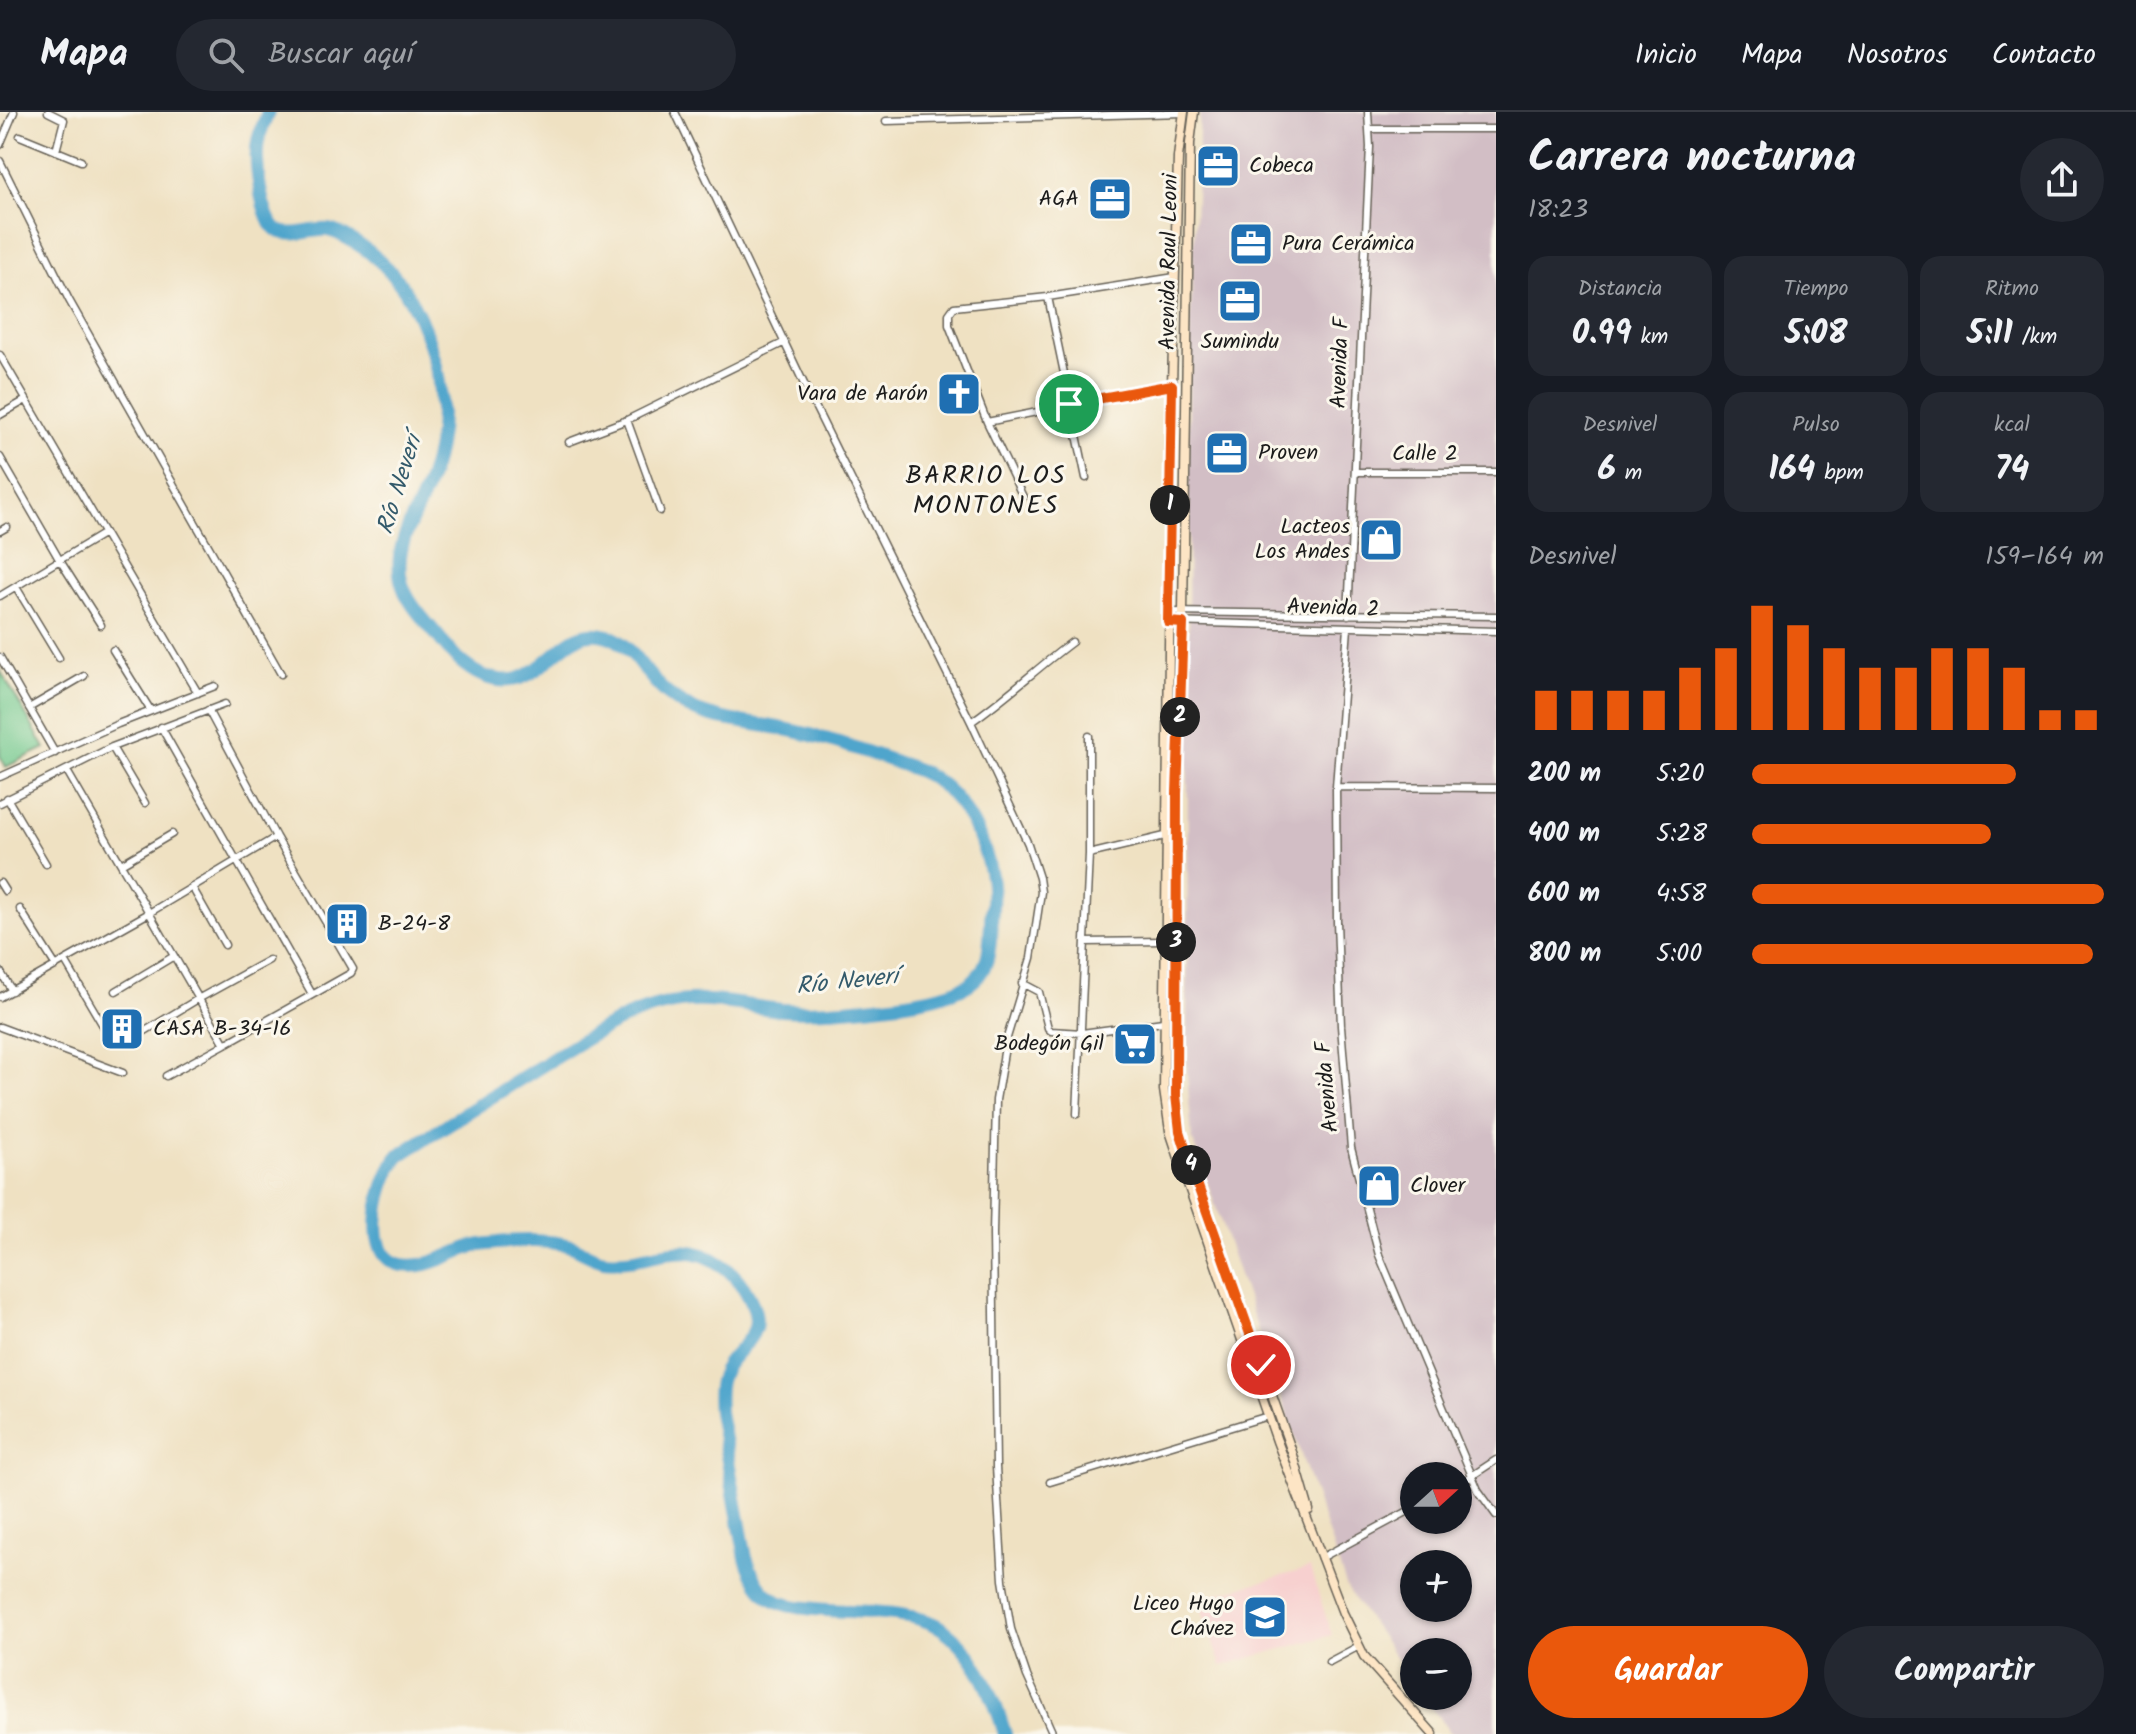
<!DOCTYPE html>
<html lang="es">
<meta charset="utf-8">
<style>
:root{--surface:#171b24;--page:#242831;--text:#f1f3f6;--muted:#9ea1a6;--line:#363941;--accent:#ea580c}
body{margin:0;font-family:Kalam,sans-serif;background:var(--page);color:var(--text);height:100vh;display:flex;flex-direction:column;font-size:30px;white-space:nowrap}
*{box-sizing:border-box;margin:0}
p{font-size:26px;color:var(--muted)}
.icon{flex:none;width:44px;height:44px;fill:none;stroke:currentColor;stroke-width:2;stroke-linecap:round;stroke-linejoin:round}
.map{position:relative;flex:1;overflow:hidden}
.sheet{display:flex;flex-direction:column;background:var(--surface);width:640px}
.sheet>*{flex:none}
.needle{width:52px;rotate:69deg}
.buttons{position:absolute;left:1400px;top:1350px;display:grid;gap:16px}
.buttons a{display:grid;place-items:center;width:72px;height:72px;border-radius:50%;background:var(--surface);box-shadow:0 2px 6px #0004;font-size:40px}
.pin{position:absolute;display:grid;place-items:center;width:68px;height:68px;color:#fff;margin:-34px;border:4px solid #fff;border-radius:50%;box-shadow:0 2px 8px #0007}
.km{position:absolute;width:40px;height:40px;margin:-20px;border-radius:50%;background:#222;color:#fff;font-size:22px;line-height:40px;text-align:center}
.round{display:grid;place-items:center;flex:none;width:84px;height:84px;border-radius:42px;background:var(--page)}
.head{display:flex;align-items:center;justify-content:space-between;height:136px;padding:0 32px}
h1{font-size:44px;font-weight:700;line-height:60px}
.figures{display:grid;grid-template-columns:repeat(3,1fr);gap:12px;height:136px;padding:8px 32px}
.figures div{display:grid;align-content:center;border-radius:20px;background:var(--page);text-align:center}
.figures b{font-size:34px;font-weight:700}
.figures small{font-size:22px;font-weight:400}
.figures p{font-size:22px}
.chart{height:224px;padding:16px 32px}
.chart p{display:flex;justify-content:space-between}
.chart svg{width:100%;height:144px;margin-top:8px;stroke:var(--accent);stroke-width:6}
.cta{display:flex;gap:16px;margin-top:auto;padding:16px 32px}
.cta a{flex:1;height:92px;border-radius:48px;background:var(--accent);color:#fff;font-size:32px;font-weight:700;line-height:92px;text-align:center}
.cta a+a{background:var(--page);color:var(--text)}
ul{padding:0 32px;list-style:none;font-size:26px}
li{display:grid;grid-template-columns:128px 96px 1fr;align-items:center;height:60px}
li i{height:20px;border-radius:10px;background:var(--accent)}
header{display:flex;align-items:center;gap:48px;box-sizing:border-box;height:112px;padding:0 40px;background:var(--surface);border-bottom:2px solid var(--line)}
header strong{font-size:38px}
nav{display:flex;gap:44px;margin-inline-start:auto;font-size:28px}
.search{width:560px;height:72px;background:var(--page);display:flex;align-items:center;gap:20px;box-sizing:border-box;padding:0 28px;border-radius:44px;color:var(--muted);font-size:30px}
main{display:flex;flex:1;min-height:0}
.map>svg:first-child{display:block}
.built{fill:#f7d0cf}
.industrial{fill:#d2bec5;fill-rule:evenodd}
.green{fill:#72c88d;stroke:#477254;stroke-width:2}
.lines{fill:none;stroke-linecap:round;stroke-linejoin:round}
.river{stroke:#50a5cc;stroke-width:14}
.street-casing{stroke:#666156;stroke-width:9}
.secondary-casing{stroke:#666156;stroke-width:11}
.street{stroke:#fff;stroke-width:6}
.secondary{stroke:#fde5c5;stroke-width:8}
.route-casing{stroke:#fff;stroke-width:16}
.route{stroke:#ea580c;stroke-width:10}
.labels{text-anchor:middle;dominant-baseline:central;stroke-width:6;stroke-linejoin:round;paint-order:stroke}
.poi-label{font-size:22px;fill:#1c1c1c;stroke:#fbf7ec;text-anchor:start}
.street-label{font-size:22px;fill:#1c1c1c;stroke:#fbf7ec}
.water-label{font-size:24px;font-style:italic;fill:#335a6b;stroke:#fbf7ec}
.quarter-label{font-size:26px;letter-spacing:2px;fill:#1c1c1c;stroke:#fbf7ec}
</style>
<header>
<strong>Mapa</strong>
<div class="search"><svg class="icon" aria-label="search" viewBox="0 0 24 24"><circle cx="10" cy="10" r="6"/><path d="M15 15l6 6"/></svg>Buscar aquí</div>
<nav><a>Inicio</a><a>Mapa</a><a>Nosotros</a><a>Contacto</a></nav>
</header>
<main>
<div class="map">
<svg width="1496" height="1622" viewBox="0 0 1496 1622">
<rect width="100%" height="100%" fill="#fbf7ec"/>
<filter id="ink" filterUnits="userSpaceOnUse"><feTurbulence type="fractalNoise" baseFrequency=".0125" numOctaves="2"/><feDisplacementMap in="SourceGraphic" scale="16" xChannelSelector="R" yChannelSelector="G"/><feConvolveMatrix kernelMatrix="1 2 1 2 8 2 1 2 1" color-interpolation-filters="sRGB"/></filter>
<filter id="wash" filterUnits="userSpaceOnUse"><feTurbulence type="fractalNoise" baseFrequency=".006" numOctaves="4" result="noise"/><feDisplacementMap in="SourceGraphic" scale="32" xChannelSelector="R" yChannelSelector="G"/><feGaussianBlur stdDeviation="1.8" result="paint"/><feColorMatrix in="noise" values="0 0 0 0 0 0 0 0 0 0 0 0 0 0 0 0 0 1.4 0 .05"/><feComposite in="paint" operator="in"/></filter>
<g filter="url(#wash)">
<rect width="100%" height="100%" fill="#efe1c2"/>
<path class="built" d="M1310,1456L1332,1523L1221,1554L1198,1487Z"/>
<path class="industrial" d="M1200,0H1496V1622H1451L1423,1584H1458V1540H1414V1572L1347,1476L1192,1026L1187,961L1189,239ZM1414,1364H1458V1408H1414ZM1414,1452H1458V1496H1414Z"/>
<path class="green" d="M0,558L45,636L6,655L0,644Z"/>
<g class="lines">
<path class="river" d="M268,0C265,9 260,19 258,29C254,48 261,107 277,118C290,127 314,116 328,118C339,120 347,126 356,131C397,156 418,194 432,239C445,282 444,327 428,371C417,403 393,432 401,468C406,491 427,510 441,528C453,544 470,560 489,566C546,583 558,508 608,524C628,530 638,551 652,566C662,579 678,591 692,597C723,611 761,611 794,619C835,628 873,642 912,656C954,670 981,717 990,759C994,776 992,793 991,811C990,836 990,860 966,874C934,892 820,901 782,898C748,895 713,885 679,890C625,897 576,933 530,961C486,988 442,1015 399,1044C381,1064 361,1141 398,1152C423,1159 446,1144 468,1136C477,1133 488,1132 498,1131C519,1128 551,1128 571,1134C582,1138 592,1146 605,1148C649,1153 680,1123 722,1153C733,1161 743,1173 749,1185C768,1221 744,1229 727,1253C717,1267 718,1284 719,1300L746,1446C751,1461 758,1477 772,1486C781,1493 796,1495 807,1496C846,1502 913,1495 944,1518C977,1542 994,1585 1005,1622"/>
</g>
</g>
<g filter="url(#ink)">
<g class="lines">
<g class="street-casing">
<path id="street" d="M48,0L64,8L56,39
M675,0L806,276L971,610L1028,732L1039,766L1041,780L1031,846L1006,929L996,988L993,1122L996,1355L1003,1468L1011,1517L1027,1564L1053,1622
M886,9L1184,1
M1370,17H1496
M20,24L81,49
M0,33L14,0
M0,49L69,188L281,562
M1048,185L1086,366
M0,243L198,581
M0,303L26,288
M627,308L660,399
M987,310L1172,273
M569,330L627,308L785,230
M0,345L59,447L101,513
M1355,360H1496
M1023,385L987,310L949,213V202L954,195L1048,185L1175,165
M0,419L7,415
M16,475L59,546
M0,484L103,422
M1168,500L1496,504
M1348,503L1370,35L1368,0
M1168,510L1496,519
M1348,516L1336,675L1337,810L1341,914L1351,1036L1379,1143L1478,1378L1496,1403
M113,538L151,599
M0,545L55,641
M29,596L84,564
M971,610C1006,586 1037,556 1072,530
M161,615L312,882
M112,635L145,691
M67,659L225,932L351,861L353,857L276,725L208,598
M0,665L118,612L215,574
M1336,675L1496,676
M7,686L46,752
M0,691L112,635L225,592
M1089,742L1165,724
M121,752L172,722
M0,771L5,779
M192,775L225,833
M20,797L56,854
M1085,830L1164,829
M65,849L105,917
M0,859L12,879
M1022,871L1039,880L1048,916L1051,919L1082,921L1163,910
M116,879L174,844
M0,885L149,801L276,725
M0,915L123,961
M127,930L198,887L269,848
M166,964L225,932
M1077,1002L1089,742V624
M1050,1370L1268,1304
M1458,1373L1496,1348
M1321,1446L1414,1396
M1329,1550L1359,1534"/>
</g>
<g class="secondary-casing">
<path id="secondary" d="M1184,0L1178,45L1172,273L1164,978L1170,1019L1182,1055L1277,1329L1343,1501L1364,1544L1433,1622
M1194,0L1190,31L1183,500L1177,682L1176,983L1180,1019L1194,1063L1293,1343L1309,1398"/>
</g>
<use href="#street" class="street"/>
<use href="#secondary" class="secondary"/>
</g>
</g>
<g class="lines" filter="url(#ink)">
<g class="route-casing">
<path id="route" d="M1069,292L1172,273L1168,510L1183,511L1177,682L1176,983L1180,1019L1194,1063L1261,1253"/>
</g>
<use href="#route" class="route"/>
</g>
<defs>
<g id="office-square" transform="scale(2.3)"><rect x="-9" y="-9" width="18" height="18" rx="4" fill="#1f6fb2" stroke="#fbf7ec"/><path d="M-6-3h4V-5.5h4V-3h4V5H-6ZM-1-4.5V-3h2v-1.5ZM-6 0V1H6V0Z" fill="#fff"/></g>
<g id="church-square" transform="scale(2.3)"><rect x="-9" y="-9" width="18" height="18" rx="4" fill="#1f6fb2" stroke="#fbf7ec"/><path d="M-1.2-6h2.4v3.5h3.3v2.4h-3.3V6h-2.4V-.1h-3.3v-2.4h3.3Z" fill="#fff"/></g>
<g id="shop-square" transform="scale(2.3)"><rect x="-9" y="-9" width="18" height="18" rx="4" fill="#1f6fb2" stroke="#fbf7ec"/><path d="M-5-2.5h2.3a2.7 3.5 0 0 1 5.4 0H5L5.5 6h-11ZM-1.5-2.5h3a1.5 2.3 0 0 0-3 0Z" fill="#fff"/></g>
<g id="building-square" transform="scale(2.3)"><rect x="-9" y="-9" width="18" height="18" rx="4" fill="#1f6fb2" stroke="#fbf7ec"/><path d="M-4-6H4V6H1V3H-1V6H-4ZM-2.5-4.3h1.7v1.8h-1.7ZM.8-4.3h1.7v1.8H.8ZM-2.5-1h1.7V.8h-1.7ZM.8-1h1.7V.8H.8Z" fill="#fff"/></g>
<g id="supermarket-square" transform="scale(2.3)"><rect x="-9" y="-9" width="18" height="18" rx="4" fill="#1f6fb2" stroke="#fbf7ec"/><path d="M-6-5.5h2.5l.6 2H6L4.5 2H-2.5L-4.4-4H-6ZM-1.5 3.2a1.3 1.3 0 1 0 .1 0ZM3 3.2a1.3 1.3 0 1 0 .1 0Z" fill="#fff"/></g>
<g id="school-square" transform="scale(2.3)"><rect x="-9" y="-9" width="18" height="18" rx="4" fill="#1f6fb2" stroke="#fbf7ec"/><path d="M0-5L7-2L0 1L-7-2ZM-4 1L0 2.5L4 1V4Q0 6-4 4Z" fill="#fff"/></g>
</defs>
<g fill-rule="evenodd">
<use href="#office-square" x="1218" y="54"/>
<use href="#office-square" x="1110" y="87"/>
<use href="#office-square" x="1251" y="132"/>
<use href="#office-square" x="1240" y="189"/>
<use href="#church-square" x="959" y="282"/>
<use href="#office-square" x="1227" y="341"/>
<use href="#shop-square" x="1381" y="428"/>
<use href="#building-square" x="347" y="812"/>
<use href="#building-square" x="122" y="917"/>
<use href="#supermarket-square" x="1135" y="932"/>
<use href="#shop-square" x="1379" y="1074"/>
<use href="#school-square" x="1265" y="1505"/>
</g>
<g class="labels">
<g class="poi-label">
<text x="1249" y="54">Cobeca</text>
<text x="1079" y="87" text-anchor="end">AGA</text>
<text x="1282" y="132">Pura Cerámica</text>
<text x="1240" y="230" text-anchor="middle">Sumindu</text>
<text x="928" y="282" text-anchor="end">Vara de Aarón</text>
<text x="1258" y="341">Proven</text>
<text x="1350" y="415" text-anchor="end">Lacteos<tspan x="1350" dy="25">Los Andes</tspan></text>
<text x="378" y="812">B-24-8</text>
<text x="153" y="917">CASA B-34-16</text>
<text x="1104" y="932" text-anchor="end">Bodegón Gil</text>
<text x="1410" y="1074">Clover</text>
<text x="1234" y="1492" text-anchor="end">Liceo Hugo<tspan x="1234" dy="25">Chávez</tspan></text>
</g>
<g class="street-label">
<text transform="translate(1170 150) rotate(-89)">Avenida Raul Leoni</text>
<text transform="translate(1341 251) rotate(-88)">Avenida F</text>
<text x="1425" y="342">Calle 2</text>
<text transform="translate(1333 497) rotate(2)">Avenida 2</text>
<text transform="translate(1328 975) rotate(-95)">Avenida F</text>
</g>
<g class="water-label">
<text transform="translate(400 373) rotate(-73)">Río Neverí</text>
<text transform="translate(847 870) rotate(-6)">Río Neverí</text>
</g>
<g class="quarter-label">
<text x="986" y="364">BARRIO LOS<tspan x="986" dy="30">MONTONES</tspan></text>
</g>
</g>
</svg>
<div class="buttons">
<a><svg class="needle" viewBox="-14 -14 28 28"><path d="M0-13l5 13h-10z" fill="#e53935"/><path d="M0 13l5-13h-10z" fill="#9ea1a6"/></svg></a>
<a>+</a>
<a>−</a>
</div>
<div class="pin" style="left:1069px;top:292px;background:#1e9e55"><svg class="icon" aria-label="arrive" viewBox="0 0 24 24"><path d="M6 21V4h12l-3 4 3 4H6"/></svg></div>
<div class="pin" style="left:1261px;top:1253px;background:#d93025"><svg class="icon" aria-label="check" viewBox="0 0 24 24"><path d="M5 12l5 5 9-10"/></svg></div>
<b class="km" style="left:1170px;top:393px">1</b>
<b class="km" style="left:1180px;top:605px">2</b>
<b class="km" style="left:1176px;top:830px">3</b>
<b class="km" style="left:1191px;top:1053px">4</b>
</div>
<section class="sheet">
<div class="head"><div><h1>Carrera nocturna</h1><p>18:23</p></div><a class="round"><svg class="icon" aria-label="share" viewBox="0 0 24 24"><path d="M12 15V3M7 8l5-5 5 5M5 13v7h14v-7"/></svg></a></div>
<div class="figures">
<div><p>Distancia</p><b>0.99<small> km</small></b></div>
<div><p>Tiempo</p><b>5:08</b></div>
<div><p>Ritmo</p><b>5:11<small> /km</small></b></div>
</div>
<div class="figures">
<div><p>Desnivel</p><b>6<small> m</small></b></div>
<div><p>Pulso</p><b>164<small> bpm</small></b></div>
<div><p>kcal</p><b>74</b></div>
</div>
<div class="chart"><p><span>Desnivel</span>159–164 m</p>
<svg viewBox="0 0 160 44" preserveAspectRatio="none"><path d="M5 44V32M15 44V32M25 44V32M35 44V32M45 44V25M55 44V19M65 44V6M75 44V12M85 44V19M95 44V25M105 44V25M115 44V19M125 44V19M135 44V25M145 44V38M155 44V38"/></svg>
</div>
<ul>
<li><b>200 m</b>5:20<i style="width:75%"></i></li>
<li><b>400 m</b>5:28<i style="width:68%"></i></li>
<li><b>600 m</b>4:58<i style="width:100%"></i></li>
<li><b>800 m</b>5:00<i style="width:97%"></i></li>
</ul>
<div class="cta"><a>Guardar</a><a>Compartir</a></div>
</section>
</main>
